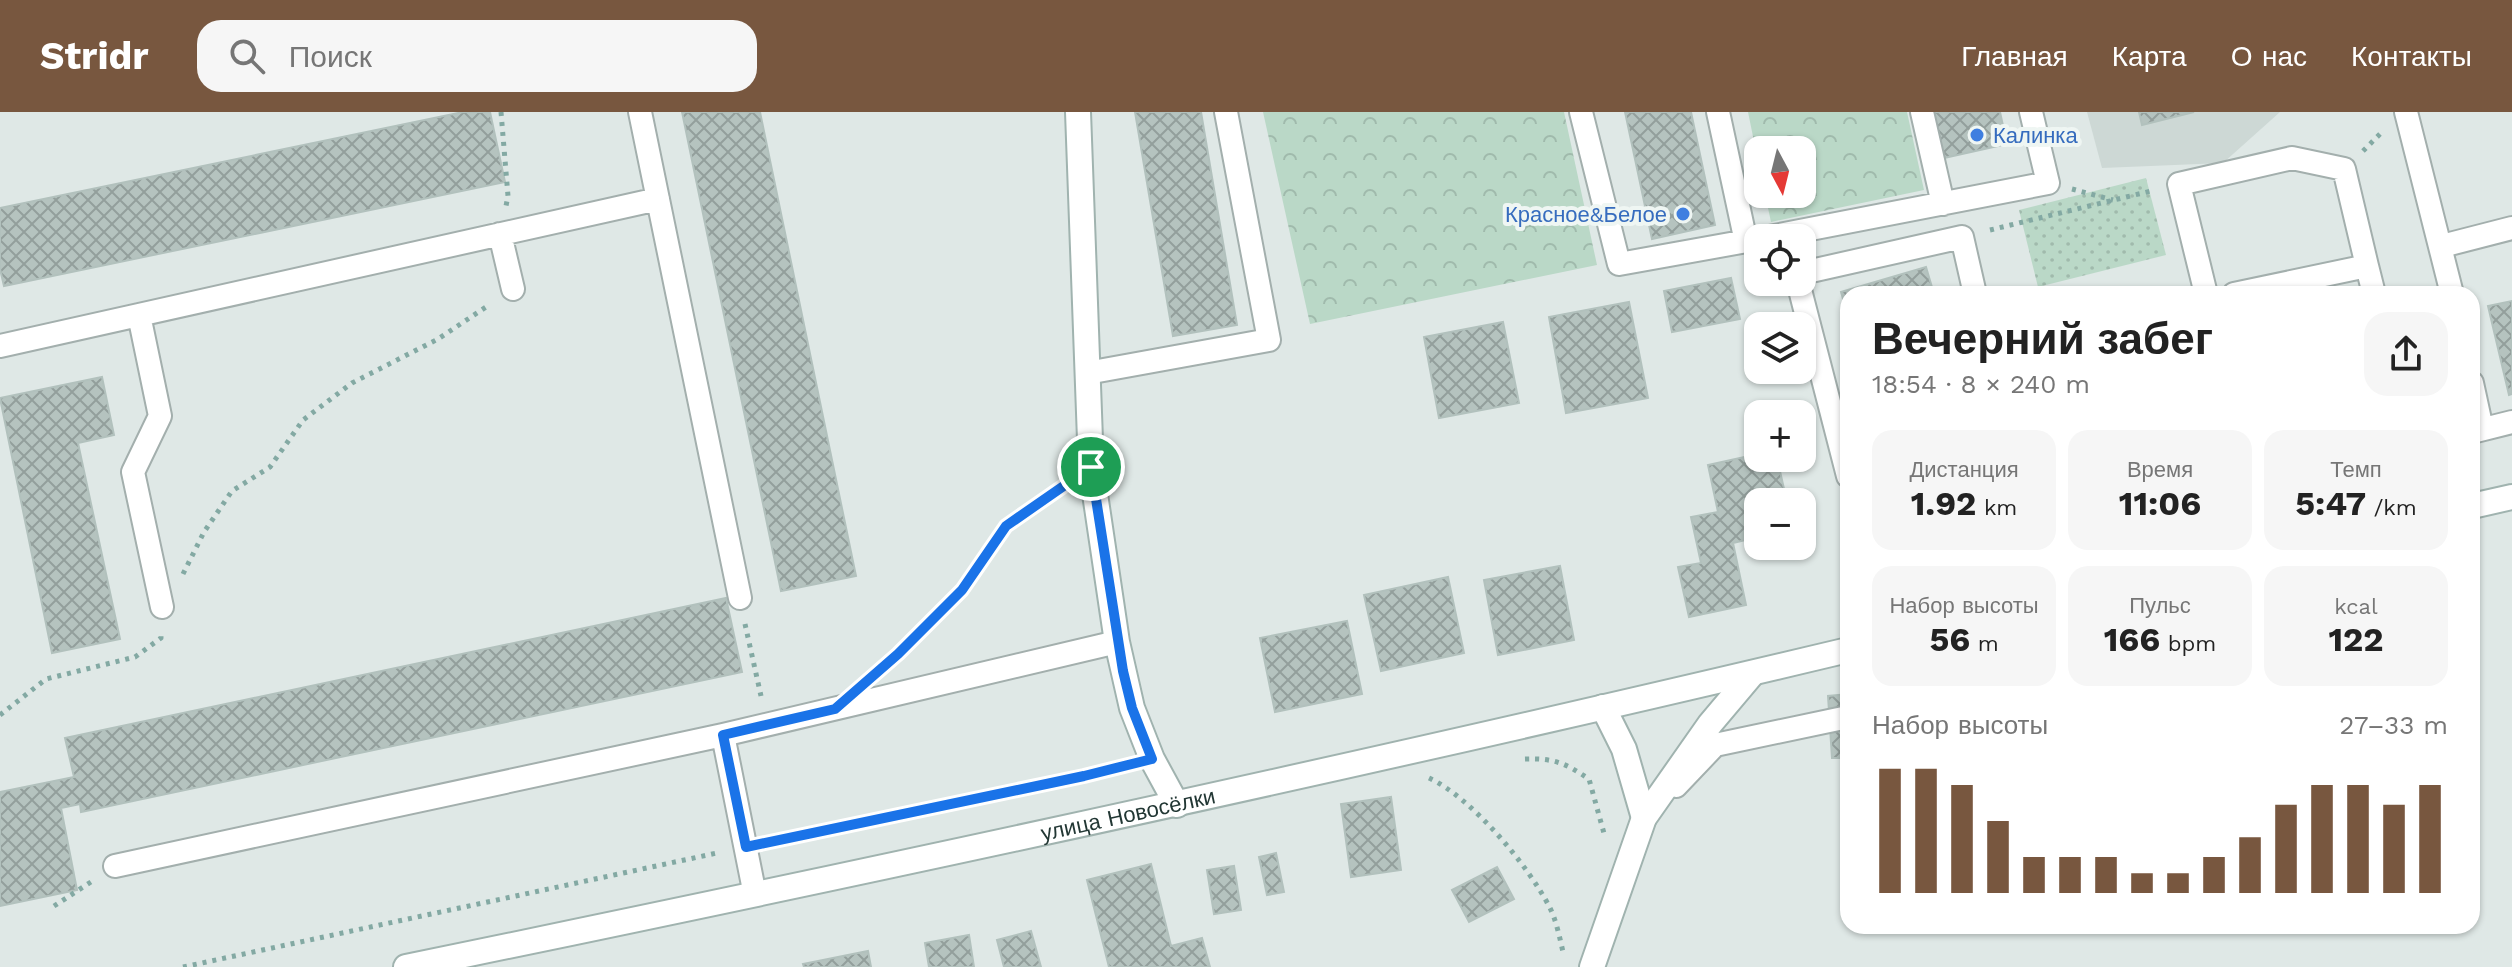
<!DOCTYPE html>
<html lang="ru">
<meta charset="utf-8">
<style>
:root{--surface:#fff;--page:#f6f6f6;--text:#222;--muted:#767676;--accent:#78573f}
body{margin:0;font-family:"Work Sans",sans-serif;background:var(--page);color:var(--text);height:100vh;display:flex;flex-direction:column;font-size:30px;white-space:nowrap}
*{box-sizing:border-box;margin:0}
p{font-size:26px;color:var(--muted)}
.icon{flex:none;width:44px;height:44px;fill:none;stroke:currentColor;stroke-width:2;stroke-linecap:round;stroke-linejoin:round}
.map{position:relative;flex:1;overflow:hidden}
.side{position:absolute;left:1840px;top:174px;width:640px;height:648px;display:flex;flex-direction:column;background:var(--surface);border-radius:24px;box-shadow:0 2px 6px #0004}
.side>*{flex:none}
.needle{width:52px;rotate:173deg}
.fabs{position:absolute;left:1744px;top:24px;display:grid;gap:16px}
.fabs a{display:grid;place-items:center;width:72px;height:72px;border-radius:16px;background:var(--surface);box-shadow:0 2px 6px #0004;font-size:40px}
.pin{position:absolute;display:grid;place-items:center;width:68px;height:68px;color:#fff;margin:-34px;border:4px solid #fff;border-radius:50%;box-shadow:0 2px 8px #0007}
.round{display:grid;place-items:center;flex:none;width:84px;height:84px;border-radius:24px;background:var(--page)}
.summary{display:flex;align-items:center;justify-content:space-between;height:136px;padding:0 32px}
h1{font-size:44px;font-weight:700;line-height:60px}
.figures{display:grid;grid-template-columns:repeat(3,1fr);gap:12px;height:136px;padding:8px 32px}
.figures div{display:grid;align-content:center;border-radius:20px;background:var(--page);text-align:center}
.figures b{font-size:34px;font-weight:700}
.figures small{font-size:22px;font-weight:400}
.figures p{font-size:22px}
.chart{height:224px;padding:16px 32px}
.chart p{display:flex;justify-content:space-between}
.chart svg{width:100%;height:144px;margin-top:8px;stroke:var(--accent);stroke-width:6}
header{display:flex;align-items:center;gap:48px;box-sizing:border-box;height:112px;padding:0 40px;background:var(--accent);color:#fff}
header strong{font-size:38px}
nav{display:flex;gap:44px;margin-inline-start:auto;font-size:28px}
.search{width:560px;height:72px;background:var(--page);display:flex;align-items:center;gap:20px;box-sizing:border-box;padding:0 28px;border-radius:24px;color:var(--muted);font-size:30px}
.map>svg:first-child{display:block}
.built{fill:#cdd8d5}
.forest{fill:url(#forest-crowns)}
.park{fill:url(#park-dots)}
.building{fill:url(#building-cross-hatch);stroke:#b2c1bd;stroke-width:2}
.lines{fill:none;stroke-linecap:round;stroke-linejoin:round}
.lane-casing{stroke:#a3afad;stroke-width:26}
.secondary-casing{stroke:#a0b3af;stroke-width:28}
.path{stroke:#83a9a3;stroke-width:5;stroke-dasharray:4 6;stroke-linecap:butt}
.lane{stroke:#fff;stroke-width:22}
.secondary{stroke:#fff;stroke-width:24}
.route-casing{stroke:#fff;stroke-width:16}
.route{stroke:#1a73e8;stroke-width:10}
.shop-dot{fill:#3f7fe0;stroke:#eff6f3;stroke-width:3}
.labels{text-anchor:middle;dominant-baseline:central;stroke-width:8;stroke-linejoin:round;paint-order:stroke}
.shop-label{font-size:22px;fill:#366cbe;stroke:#eff6f3;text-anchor:start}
.street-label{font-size:22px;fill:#223734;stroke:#eff6f3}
</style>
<header>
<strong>Stridr</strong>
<div class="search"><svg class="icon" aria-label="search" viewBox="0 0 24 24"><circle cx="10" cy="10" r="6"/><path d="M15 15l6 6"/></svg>Поиск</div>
<nav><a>Главная</a><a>Карта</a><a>О нас</a><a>Контакты</a></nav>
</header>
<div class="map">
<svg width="2512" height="855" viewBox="0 0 2512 855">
<defs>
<pattern id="forest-crowns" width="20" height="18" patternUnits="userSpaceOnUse" patternTransform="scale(2)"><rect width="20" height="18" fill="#bad8c7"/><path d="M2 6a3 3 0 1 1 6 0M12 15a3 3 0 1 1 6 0" fill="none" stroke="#a0baac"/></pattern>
<pattern id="park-dots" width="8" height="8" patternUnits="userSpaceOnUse" patternTransform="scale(2)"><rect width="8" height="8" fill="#bad8c7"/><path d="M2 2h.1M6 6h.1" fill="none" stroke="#a0baac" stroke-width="1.8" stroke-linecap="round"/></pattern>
<pattern id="building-cross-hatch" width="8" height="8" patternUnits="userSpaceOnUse" patternTransform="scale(2)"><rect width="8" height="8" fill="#b5c3bf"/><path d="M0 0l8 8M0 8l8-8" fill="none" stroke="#939f9c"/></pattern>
</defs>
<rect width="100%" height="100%" fill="#dfe8e6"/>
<path class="built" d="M2087,0H2280L2223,51L2102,56Z"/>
<path class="forest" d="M1263,0H1564L1597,153L1310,212Z
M1748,0H1907L1924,78L1771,110L1765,82H1802V38H1758V49Z"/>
<path class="park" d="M2146,66L2166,143L2038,175L2019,98Z"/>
<path class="building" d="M463,0H490L505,70L4,174L0,157V96Z
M682,0H760L856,464L781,479Z
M1135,0H1201L1237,213L1173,224Z
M1625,0H1691L1715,113L1652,127Z
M1934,0H2000L2007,32L1944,46Z
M2139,0H2194L2142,13Z
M1926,155L1934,182H1848V205L1841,180Z
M1731,166L1740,207L1672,220L1664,179Z
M2512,189V282L2509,283L2488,194Z
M1629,190L1648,286L1566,301L1549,205Z
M1503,210L1519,291L1439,306L1424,225Z
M102,265L114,323L78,331L120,527L52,541L0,286Z
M1758,342V346H1777L1787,390H1758V425L1733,431L1746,493L1689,505L1678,455L1701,451L1691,405L1718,400L1708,353Z
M1560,454L1574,528L1498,543L1484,468Z
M1448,465L1464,541L1381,559L1364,483Z
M726,486L742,560L81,700L80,692L61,696L77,778L0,794V680L74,665L65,626Z
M1347,509L1362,582L1275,600L1260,526Z
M1848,582V646H1832L1828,584Z
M1391,685L1401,758L1351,765L1341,692Z
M1276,741L1284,780L1267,783L1259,745Z
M1151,752L1171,834L1202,826L1210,855H1109L1087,768Z
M1234,754L1241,798L1214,802L1207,758Z
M1497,755L1514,787L1469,810L1452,778Z
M1031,819L1041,855H1004L997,828Z
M969,823L974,855H929L925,831Z
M868,839L871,855H804L803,852Z"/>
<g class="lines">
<g class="lane-casing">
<path id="lane" d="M640,0L740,486
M1581,0L1619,152L1758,127
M1718,0L1746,130
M1922,0L1943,92
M2406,0L2452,182
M500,122L513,177
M1764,126L2048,71L2031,0
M2442,134L2512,116
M1802,161L1962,125L1975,182
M1798,170L1848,364
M2206,182L2179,72L2292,46L2344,57L2367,154
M2234,182L2367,154L2374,182
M139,203L160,304L133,360L162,495
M0,234L658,87
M1087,261L1269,228L1226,0
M2472,271L2482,317
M2472,320L2512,310
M723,623L755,783
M1676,674L1715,633L1848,605
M115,754L723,623L1117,530"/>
</g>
<g class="secondary-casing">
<g id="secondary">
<path d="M1078,0L1091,355L1117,530L1132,596L1152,647L1177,693"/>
<path d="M2472,394L2512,385"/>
<path d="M1603,595L1624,637L1644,706"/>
<path id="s1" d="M406,855C888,756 1369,652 1848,538"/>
<path d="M1592,855L1644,706L1710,612L1753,561"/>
</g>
</g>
<path class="path" d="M501,0L508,84L506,94
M2363,39L2382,20
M2072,77L2113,88
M1990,118L2151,79
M183,462L204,420L232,379L270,355L303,308L352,271L438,227L489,193
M745,512L761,584
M883,555L962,478L1006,414L1064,374
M0,603L46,567L135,545L161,526V521
M1525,647C1554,646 1565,651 1589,667L1605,725
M1429,666C1472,686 1528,753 1550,796C1557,810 1560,828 1564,844
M774,729L1124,654
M54,794L94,768
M183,855L717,741"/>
<use href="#lane" class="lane"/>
<use href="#secondary" class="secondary"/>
</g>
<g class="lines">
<g class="route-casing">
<path id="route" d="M1091,355L1123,559L1132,596L1152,647L1084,664L746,735L723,623L835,597L898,542L962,478L1006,414Z"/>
</g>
<use href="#route" class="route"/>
</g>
<g class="shop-dot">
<circle cx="1977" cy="23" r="8"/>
<circle cx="1683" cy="102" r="8"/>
</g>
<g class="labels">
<g class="shop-label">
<text x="1993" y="23">Калинка</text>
<text x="1667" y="102" text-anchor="end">Красное&amp;Белое</text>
</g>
<g class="street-label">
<text stroke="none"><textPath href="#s1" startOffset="738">улица Новосёлки</textPath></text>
</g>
</g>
</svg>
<div class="fabs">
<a><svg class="needle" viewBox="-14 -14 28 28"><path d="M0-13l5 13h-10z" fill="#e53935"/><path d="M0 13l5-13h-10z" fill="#767676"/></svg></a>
<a><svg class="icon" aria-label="locate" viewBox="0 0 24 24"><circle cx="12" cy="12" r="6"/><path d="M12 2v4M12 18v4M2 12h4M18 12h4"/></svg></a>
<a><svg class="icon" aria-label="layers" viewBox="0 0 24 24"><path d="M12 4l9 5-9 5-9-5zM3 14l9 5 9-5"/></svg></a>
<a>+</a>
<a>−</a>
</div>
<div class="pin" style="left:1091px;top:355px;background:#1e9e55"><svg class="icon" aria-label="arrive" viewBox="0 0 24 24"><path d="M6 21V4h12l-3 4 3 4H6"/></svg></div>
<section class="side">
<div class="summary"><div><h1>Вечерний забег</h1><p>18:54 · 8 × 240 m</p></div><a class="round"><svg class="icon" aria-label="share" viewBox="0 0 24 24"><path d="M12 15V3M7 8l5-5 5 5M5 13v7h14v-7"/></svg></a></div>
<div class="figures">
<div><p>Дистанция</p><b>1.92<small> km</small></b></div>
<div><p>Время</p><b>11:06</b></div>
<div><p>Темп</p><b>5:47<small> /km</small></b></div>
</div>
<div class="figures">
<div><p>Набор высоты</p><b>56<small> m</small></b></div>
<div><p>Пульс</p><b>166<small> bpm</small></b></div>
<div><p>kcal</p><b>122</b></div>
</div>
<div class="chart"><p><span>Набор высоты</span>27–33 m</p>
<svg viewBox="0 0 160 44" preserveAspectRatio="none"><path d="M5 44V6M15 44V6M25 44V11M35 44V22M45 44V33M55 44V33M65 44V33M75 44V38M85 44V38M95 44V33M105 44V27M115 44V17M125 44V11M135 44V11M145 44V17M155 44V11"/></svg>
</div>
</section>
</div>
